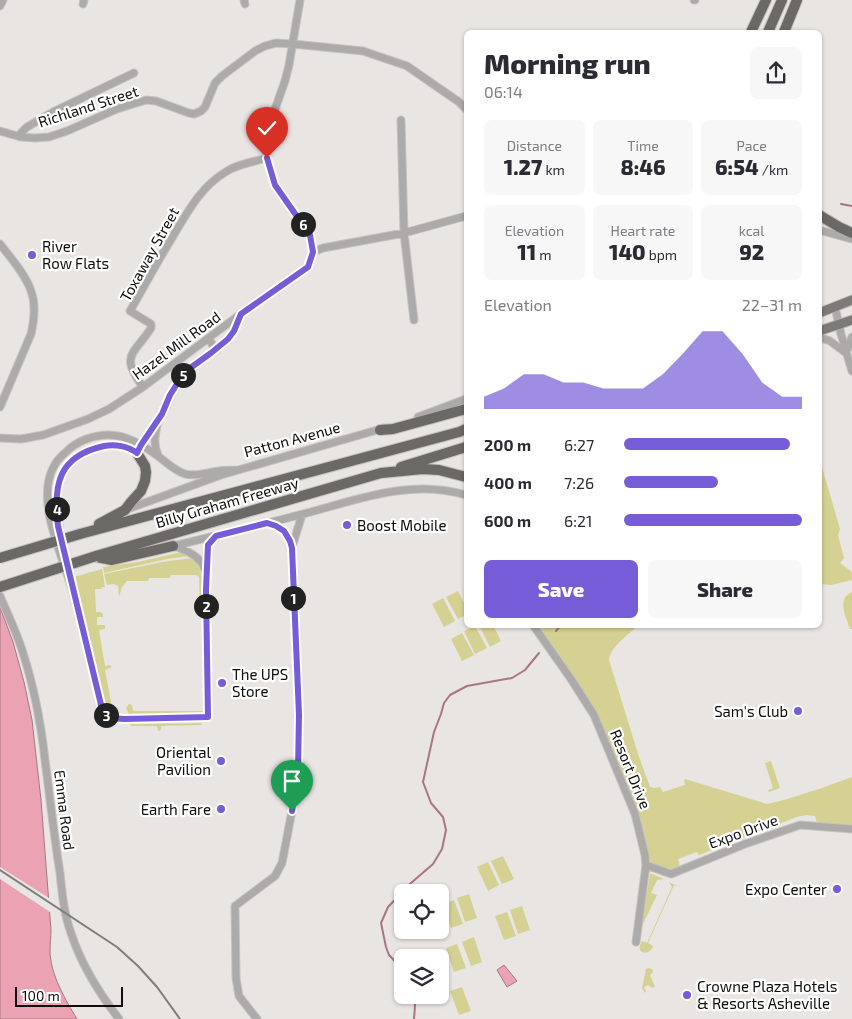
<!DOCTYPE html>
<meta charset="utf-8">
<style>
:root{--surface:#fff;--page:#f7f7f7;--text:#2b2b33;--muted:#7c7c81;--accent:#765dd7}
body{margin:0;font-family:"Exo 2",sans-serif;background:var(--page);color:var(--text);height:100vh;display:flex;flex-direction:column;font-size:19px;white-space:nowrap}
*{box-sizing:border-box;margin:0}
p{font-size:16px;color:var(--muted)}
.icon{flex:none;width:28px;height:28px;fill:none;stroke:currentColor;stroke-width:2;stroke-linecap:round;stroke-linejoin:round}
.map{position:relative;flex:1;overflow:hidden}
.panel{position:absolute;left:464px;top:30px;width:358px;height:598px;display:flex;flex-direction:column;background:var(--surface);border-radius:8px;box-shadow:0 1px 4px #0004}
.panel>*{flex:none}
.tools{position:absolute;left:394px;top:884px;display:grid;gap:10px}
.tools a{display:grid;place-items:center;width:55px;height:55px;border-radius:8px;background:var(--surface);box-shadow:0 1px 4px #0004;font-size:25px}
.scale{position:absolute;left:15px;bottom:12px;width:108px;box-sizing:border-box;padding-left:5px;border:2px solid #0d0c0b;border-top:0;font-size:14px;line-height:18px;white-space:nowrap;color:#0d0c0b;-webkit-text-stroke:4px #fff;paint-order:stroke}
.pin{position:absolute;display:grid;place-items:center;width:42px;height:42px;color:#fff;margin:-51px -21px;border-radius:50% 50% 50% 0;rotate:-45deg;box-shadow:0 0 5px #0007}
.pin .icon{rotate:45deg}
.km{position:absolute;width:25px;height:25px;margin:-12px;border-radius:50%;background:#222;color:#fff;font-size:14px;line-height:25px;text-align:center}
.round{display:grid;place-items:center;flex:none;width:52px;height:52px;border-radius:8px;background:var(--page)}
.headline{display:flex;align-items:center;justify-content:space-between;height:85px;padding:0 20px}
h1{font-size:28px;font-weight:800;line-height:38px}
.figures{display:grid;grid-template-columns:repeat(3,1fr);gap:8px;height:85px;padding:5px 20px}
.figures div{display:grid;align-content:center;border-radius:8px;background:var(--page);text-align:center}
.figures b{font-size:21px;font-weight:800}
.figures small{font-size:14px;font-weight:400}
.figures p{font-size:14px}
.chart{height:140px;padding:10px 20px}
.chart p{display:flex;justify-content:space-between}
.chart svg{width:100%;height:90px;margin-top:5px;fill:var(--accent);opacity:.7}
.action{display:flex;gap:10px;margin-top:auto;padding:10px 20px}
.action a{flex:1;height:58px;border-radius:8px;background:var(--accent);color:#fff;font-size:20px;font-weight:800;line-height:58px;text-align:center}
.action a+a{background:var(--page);color:var(--text)}
ul{padding:0 20px;list-style:none;font-size:16px}
li{display:grid;grid-template-columns:80px 60px 1fr;align-items:center;height:38px}
li i{height:12px;border-radius:6px;background:var(--accent)}
.map>svg:first-child{display:block}
.green{fill:#d5d193}
.water{fill:#eba3b3;stroke:#a87681}
.pier{fill:#e9e5e2}
.lines{fill:none;stroke-linecap:round;stroke-linejoin:round}
.stream{stroke:#a87681;stroke-width:2}
.minor-casing{stroke:#c6c2c0;stroke-width:9}
.major-casing{stroke:#c6c2c0;stroke-width:11}
.highway-casing{stroke:#c6c2c0;stroke-width:12}
.minor{stroke:#acabaa;stroke-width:7}
.major{stroke:#7c7b78;stroke-width:9}
.highway{stroke:#6b6966;stroke-width:10}
.rail{stroke:#7f7d7a;stroke-width:2}
.highway-bridge-casing{stroke:#c6c2c0;stroke-width:12;stroke-linecap:butt}
.highway-bridge{stroke:#6b6966;stroke-width:10}
.route-casing{stroke:#fff;stroke-width:10}
.route{stroke:#765dd7;stroke-width:6}
.poi-dot{fill:#765dd7;stroke:#fff;stroke-width:2}
.labels{text-anchor:middle;dominant-baseline:central;stroke-width:4.5;stroke-linejoin:round;paint-order:stroke}
.street-label{font-size:15px;fill:#0d0c0b;stroke:#fff}
.poi-label{font-size:15px;fill:#0d0c0b;stroke:#fff;text-anchor:start}
</style>
<div class="map">
<svg width="852" height="1019" viewBox="0 0 852 1019">
<rect width="100%" height="100%" fill="#e9e5e2"/>
<path class="green" d="M819,457L840,529L838,535L844,558L840,563L852,572V580L831,585L819,584Z
M177,553H182L189,556L167,559L104,573L103,567L138,562Z
M192,558C206,570 202,591 202,609L200,608L199,577L196,575H171L170,578H149L148,581H127L122,587L119,597L118,586L114,584L107,585L104,574L162,562Z
M102,569L105,587H102L101,589H95L96,612H101L103,614V617H97V625H104L105,626V629L99,630L105,666L110,665L112,667L110,668L105,670L112,707H117L118,708V712L115,715L107,714L79,606L74,577Z
M458,591L466,607V615L458,619L446,597Z
M852,592V629H850C846,617 836,599 852,592Z
M443,598L455,621L444,627L432,604Z
M479,625H493L501,641L490,647Z
M537,625H639C629,634 610,647 609,660L639,757L650,787L655,788L660,787L663,792L685,785L684,781L685,779L767,804L784,800L819,789L852,777V827L817,823L815,816L806,815L797,817L699,855L697,852L678,859L680,867L672,871L650,862L621,774L597,712L572,674Z
M475,626L487,648L475,654L464,631Z
M462,633L474,655L462,661L451,639Z
M129,704L132,705L133,711H204L199,715L131,716L129,714L126,708Z
M201,723L202,725L161,726V730L158,731L157,726H131L130,725L131,724Z
M771,761L780,788L769,792L768,790L773,788L765,763Z
M503,856L514,879L502,884L491,861Z
M488,862L499,885L488,891L477,867Z
M650,874H652L664,879L657,880L651,893L657,895L641,928Z
M669,882L680,887L674,885L648,943L653,946C651,951 648,954 642,952C638,949 640,945 642,941L647,943L672,887Z
M469,894L477,918L465,922L457,898Z
M454,900L463,924L451,928L442,904Z
M522,906L530,930L518,934L510,910Z
M507,912L516,936L504,940L495,916Z
M474,937L482,962L471,966L462,942Z
M457,944L466,968L454,972L446,948Z
M648,968L652,969L653,972L650,975L655,987L652,988L648,985L644,987L646,991L645,993L642,988L646,969Z
M462,987L471,1011L459,1015L450,991Z"/>
<path class="water" d="M0,607L13,642L24,682L32,720L41,800L51,930C51,937 50,944 50,950C50,974 65,999 77,1019H0Z
M504,965L517,981L507,987L497,970Z"/>
<path class="pier" d="M0,867L52,900L53,914L0,879Z"/>
<g class="lines">
<path class="stream" d="M841,204L852,206
M556,631L561,625
M402,969L389,955L386,947L381,923L388,907L411,883L433,864L442,849L446,830L443,817L431,803L423,782L434,732L441,714L444,703L450,695L467,686L512,678L525,670L539,653
M414,1019L415,1006L414,995"/>
<g class="minor-casing">
<path id="minor" d="M244,0L245,4
M300,0L289,65L285,81L274,112L266,139L267,158L275,185L310,235L313,252
M694,0H695
M83,4L84,0
M0,6L3,0
M401,120L404,233L414,320
M0,131L21,137L35,138L49,137L67,131L117,109L146,100L156,101L189,113L194,114L201,111L205,107L215,83L222,76L255,51L265,46L276,43L293,44L363,51L407,66L459,102L466,109
M20,137L21,133L27,127L55,111L134,73
M819,230L852,239
M0,244C10,257 26,275 31,291C36,304 34,321 31,334L0,407
M835,307L841,334L852,371
M819,337L830,341L846,353
M212,353L231,335L241,315
M846,353L852,337
M143,387C119,354 134,355 151,328V324L130,311C144,287 157,262 172,238C187,213 200,187 227,171C238,164 253,162 267,158
M418,417L466,399
M157,425C155,437 153,443 158,455
M0,438L21,439L43,435L88,419L109,409L143,387L250,307L308,267L313,252L323,248L404,233L466,216
M125,510L221,475L384,428
M216,536L208,545L206,560V590L208,717L124,719L111,718L103,713C94,674 85,635 74,596C65,560 35,504 53,468C56,462 60,457 65,453C76,441 93,435 109,435C129,435 148,448 163,460C169,465 176,471 185,474C196,477 208,472 219,471C225,470 231,470 238,470
M173,546C215,536 257,526 299,515C355,501 408,478 466,495
M173,546C186,550 201,556 205,570
M292,547L302,515
M65,557C56,514 43,460 100,447C112,444 127,445 137,453C144,439 155,427 163,413C169,401 173,387 182,375C191,365 204,361 213,351V346L209,338
M0,596C8,615 17,633 23,653C34,687 41,724 45,760C50,798 54,836 60,873C62,893 64,914 71,933C81,964 99,993 119,1019
M533,625L571,679L594,715L635,814L645,855L646,865L636,942
M646,865L671,874L745,844L800,825L852,829
M257,1019L239,996L236,978L235,906L275,876L282,863L296,790L298,770L299,715L292,547C288,533 281,527 267,523"/>
</g>
<g class="major-casing">
<path id="major" d="M819,313L852,300
M819,331L852,320"/>
</g>
<g class="highway-casing">
<path id="highway" d="M751,32L766,0
M768,32L782,0
M784,32L797,0
M819,215L839,227L852,233
M380,430L393,429L466,409
M401,467L466,447
M99,524L125,510L131,502L141,491L145,481L146,472L145,466L137,453
M80,534L459,432L466,429
M96,556L381,473L423,469L439,470L466,477
M97,557L112,560L173,546"/>
</g>
<use href="#minor" class="minor"/>
<use href="#major" class="major"/>
<use href="#highway" class="highway"/>
<path class="rail" d="M0,870L117,947L138,966L157,987L180,1019"/>
<g class="highway-bridge-casing">
<path id="highway-bridge" d="M0,558L80,534
M0,587L96,556"/>
</g>
<use href="#highway-bridge" class="highway-bridge"/>
</g>
<g class="lines">
<g class="route-casing">
<path id="route" d="M267,158L275,185L310,235L313,252L308,267L241,314L234,331L228,339L211,353L186,371L182,376L170,395L162,414L141,445L137,453C128,446 115,444 104,446C58,456 53,485 58,526L103,713L111,718L124,719L208,717L206,590L208,545L216,536L267,523L276,526L284,531L290,541L292,548L299,715L298,770L292,811"/>
</g>
<use href="#route" class="route"/>
</g>
<g class="poi-dot">
<circle cx="32" cy="255" r="5"/>
<circle cx="347" cy="525" r="5"/>
<circle cx="222" cy="683" r="5"/>
<circle cx="798" cy="711" r="5"/>
<circle cx="221" cy="761" r="5"/>
<circle cx="221" cy="809" r="5"/>
<circle cx="837" cy="889" r="5"/>
<circle cx="687" cy="995" r="5"/>
</g>
<g class="labels">
<g class="street-label">
<text transform="translate(88 106) rotate(-18)">Richland Street</text>
<text transform="translate(149 254) rotate(-61)">Toxaway Street</text>
<text transform="translate(176 345) rotate(-36)">Hazel Mill Road</text>
<text transform="translate(292 439) rotate(-15)">Patton Avenue</text>
<text transform="translate(227 502) rotate(-16)">Billy Graham Freeway</text>
<text transform="translate(631 769) rotate(68)">Resort Drive</text>
<text transform="translate(65 810) rotate(83)">Emma Road</text>
<text transform="translate(743 831) rotate(-20)">Expo Drive</text>
</g>
<g class="poi-label">
<text x="42" y="246">River<tspan x="42" dy="17">Row Flats</tspan></text>
<text x="357" y="525">Boost Mobile</text>
<text x="232" y="674">The UPS<tspan x="232" dy="17">Store</tspan></text>
<text x="788" y="711" text-anchor="end">Sam's Club</text>
<text x="211" y="752" text-anchor="end">Oriental<tspan x="211" dy="17">Pavilion</tspan></text>
<text x="211" y="809" text-anchor="end">Earth Fare</text>
<text x="827" y="889" text-anchor="end">Expo Center</text>
<text x="697" y="986">Crowne Plaza Hotels<tspan x="697" dy="17">&amp; Resorts Asheville</tspan></text>
</g>
</g>
</svg>
<div class="tools">
<a><svg class="icon" aria-label="locate" viewBox="0 0 24 24"><circle cx="12" cy="12" r="6"/><path d="M12 2v4M12 18v4M2 12h4M18 12h4"/></svg></a>
<a><svg class="icon" aria-label="layers" viewBox="0 0 24 24"><path d="M12 4l9 5-9 5-9-5zM3 14l9 5 9-5"/></svg></a>
</div>
<div class="scale">100 m</div>
<div class="pin" style="left:292px;top:811px;background:#1e9e55"><svg class="icon" aria-label="arrive" viewBox="0 0 24 24"><path d="M6 21V4h12l-3 4 3 4H6"/></svg></div>
<div class="pin" style="left:267px;top:158px;background:#d93025"><svg class="icon" aria-label="check" viewBox="0 0 24 24"><path d="M5 12l5 5 9-10"/></svg></div>
<b class="km" style="left:293px;top:598px">1</b>
<b class="km" style="left:206px;top:606px">2</b>
<b class="km" style="left:106px;top:715px">3</b>
<b class="km" style="left:57px;top:509px">4</b>
<b class="km" style="left:183px;top:375px">5</b>
<b class="km" style="left:303px;top:224px">6</b>
<section class="panel">
<div class="headline"><div><h1>Morning run</h1><p>06:14</p></div><a class="round"><svg class="icon" aria-label="share" viewBox="0 0 24 24"><path d="M12 15V3M7 8l5-5 5 5M5 13v7h14v-7"/></svg></a></div>
<div class="figures">
<div><p>Distance</p><b>1.27<small> km</small></b></div>
<div><p>Time</p><b>8:46</b></div>
<div><p>Pace</p><b>6:54<small> /km</small></b></div>
</div>
<div class="figures">
<div><p>Elevation</p><b>11<small> m</small></b></div>
<div><p>Heart rate</p><b>140<small> bpm</small></b></div>
<div><p>kcal</p><b>92</b></div>
</div>
<div class="chart"><p><span>Elevation</span>22–31 m</p>
<svg viewBox="0 0 160 44" preserveAspectRatio="none"><path d="M0 44V38L10 34L20 27L30 27L40 31L50 31L60 34L70 34L80 34L90 27L100 17L110 6L120 6L130 17L140 31L150 38L160 38V44z"/></svg>
</div>
<ul>
<li><b>200 m</b>6:27<i style="width:93%"></i></li>
<li><b>400 m</b>7:26<i style="width:53%"></i></li>
<li><b>600 m</b>6:21<i style="width:100%"></i></li>
</ul>
<div class="action"><a>Save</a><a>Share</a></div>
</section>
</div>
